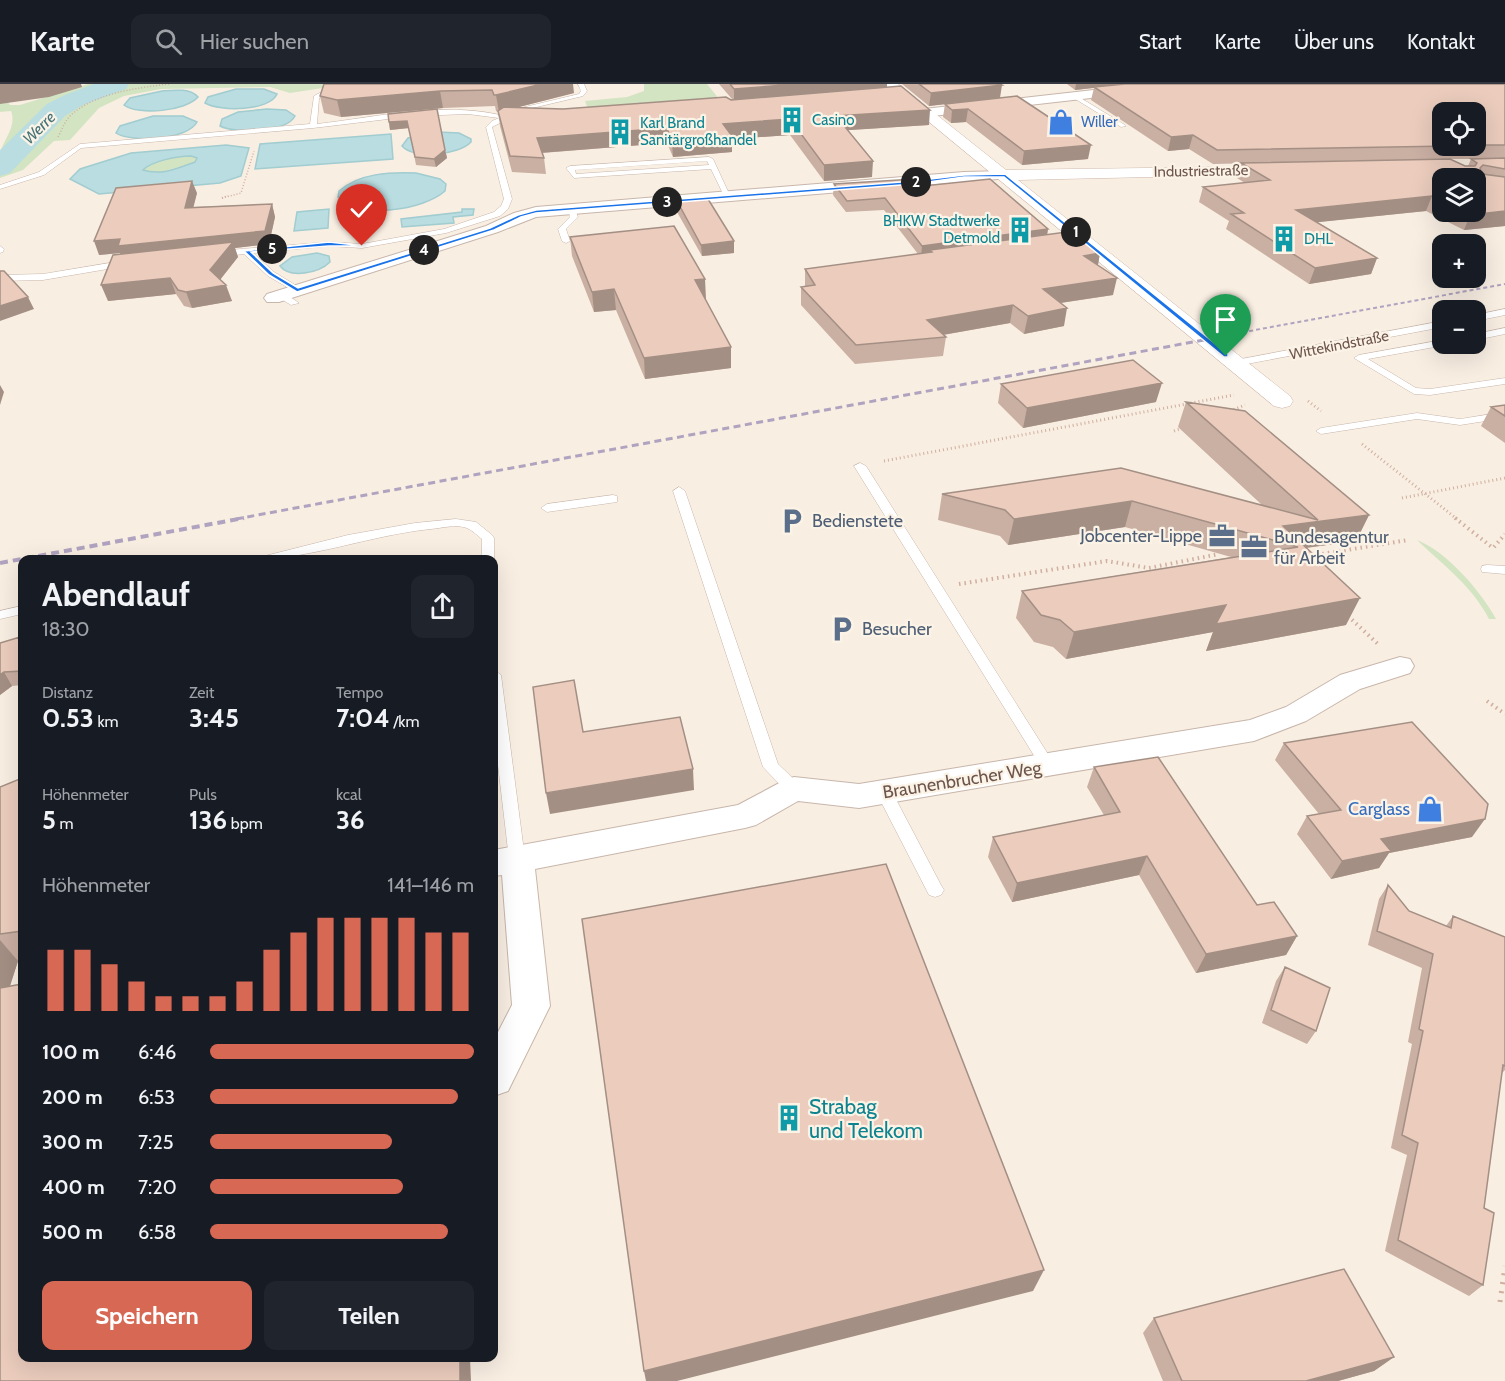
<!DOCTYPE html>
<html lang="de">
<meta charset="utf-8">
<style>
:root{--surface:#171b24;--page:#20242c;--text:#f1f3f6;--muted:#9ea1a6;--line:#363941;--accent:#d66854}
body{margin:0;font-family:Cabin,sans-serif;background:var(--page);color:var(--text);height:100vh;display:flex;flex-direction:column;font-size:22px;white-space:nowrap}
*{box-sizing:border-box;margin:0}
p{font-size:20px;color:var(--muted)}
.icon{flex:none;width:33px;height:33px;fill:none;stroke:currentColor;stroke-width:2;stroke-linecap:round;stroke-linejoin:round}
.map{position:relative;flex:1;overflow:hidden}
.panel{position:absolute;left:18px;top:471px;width:480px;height:807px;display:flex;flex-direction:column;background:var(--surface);border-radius:12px;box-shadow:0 6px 24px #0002}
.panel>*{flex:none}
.controls{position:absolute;left:1432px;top:18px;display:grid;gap:12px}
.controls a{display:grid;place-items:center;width:54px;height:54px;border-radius:12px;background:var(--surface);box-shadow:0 6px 24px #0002;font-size:30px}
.pin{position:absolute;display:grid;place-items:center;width:51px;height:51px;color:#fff;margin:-62px -26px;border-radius:50% 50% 50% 0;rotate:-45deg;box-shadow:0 0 6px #0007}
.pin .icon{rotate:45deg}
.km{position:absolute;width:30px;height:30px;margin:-15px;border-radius:50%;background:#222;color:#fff;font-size:16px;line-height:30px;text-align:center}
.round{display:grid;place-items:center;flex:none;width:63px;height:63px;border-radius:12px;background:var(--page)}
.summary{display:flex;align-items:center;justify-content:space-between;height:102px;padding:0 24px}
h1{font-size:33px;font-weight:700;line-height:45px}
.figures{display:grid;grid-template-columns:repeat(3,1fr);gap:9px;height:102px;padding:6px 24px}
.figures div{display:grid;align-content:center}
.figures b{font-size:26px;font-weight:700}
.figures small{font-size:16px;font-weight:400}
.figures p{font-size:16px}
.chart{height:168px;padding:12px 24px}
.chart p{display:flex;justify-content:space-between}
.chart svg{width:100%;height:108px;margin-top:6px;stroke:var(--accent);stroke-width:6}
.button{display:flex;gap:12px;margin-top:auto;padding:12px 24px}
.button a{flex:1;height:69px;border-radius:12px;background:var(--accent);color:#fff;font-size:24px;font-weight:700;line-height:69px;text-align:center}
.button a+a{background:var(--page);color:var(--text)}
ul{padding:0 24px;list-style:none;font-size:20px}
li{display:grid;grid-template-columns:96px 72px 1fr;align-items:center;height:45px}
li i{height:15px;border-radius:8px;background:var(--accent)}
header{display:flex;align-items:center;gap:36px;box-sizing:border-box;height:84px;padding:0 30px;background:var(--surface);border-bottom:2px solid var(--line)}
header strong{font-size:28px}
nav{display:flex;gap:33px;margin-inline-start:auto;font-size:21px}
.search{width:420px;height:54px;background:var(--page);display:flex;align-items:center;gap:15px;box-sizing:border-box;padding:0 21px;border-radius:12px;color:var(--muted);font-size:22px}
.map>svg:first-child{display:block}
.green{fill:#d3e4c2}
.water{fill:#b9dde0;stroke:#a1ccd0;stroke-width:1.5;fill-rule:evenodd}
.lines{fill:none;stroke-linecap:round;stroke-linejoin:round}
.river{fill:#b9dde0;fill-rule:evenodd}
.lane-casing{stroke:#c8b6ab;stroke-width:1}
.street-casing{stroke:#c8b6ab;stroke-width:2}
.secondary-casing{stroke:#cdb7ab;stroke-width:1}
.path-far4{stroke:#cfafa1;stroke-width:1.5;stroke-dasharray:1 2;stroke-linecap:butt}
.path-far3{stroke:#cfafa1;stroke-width:2;stroke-dasharray:1 2;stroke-linecap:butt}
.path-far2{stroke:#cfafa1;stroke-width:3;stroke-dasharray:1 3;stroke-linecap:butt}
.path-far1{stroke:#cfafa1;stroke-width:4;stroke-dasharray:1.5 4;stroke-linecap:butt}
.path{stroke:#cfafa1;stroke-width:5;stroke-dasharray:2 7;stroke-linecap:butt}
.lane{fill:#fff;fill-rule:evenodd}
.street{fill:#fff;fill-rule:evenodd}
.secondary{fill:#fff;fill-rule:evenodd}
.rail-far2{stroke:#b0a3c0;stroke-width:2;stroke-dasharray:4 3;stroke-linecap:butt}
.rail-far1{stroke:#b0a3c0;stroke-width:3;stroke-dasharray:7 4.5;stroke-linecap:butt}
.rail{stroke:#b0a3c0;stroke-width:4;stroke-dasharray:8 5;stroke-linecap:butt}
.wall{fill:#caafa3;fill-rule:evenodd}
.shaded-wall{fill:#a48f84}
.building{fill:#ebccbd;stroke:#a48f84;stroke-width:1.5}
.route{fill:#1a73e8;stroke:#fff;stroke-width:1.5}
.labels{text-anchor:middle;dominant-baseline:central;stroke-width:4.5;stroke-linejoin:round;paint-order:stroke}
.far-culture-label{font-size:15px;fill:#0d838f;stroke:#fcf3e7;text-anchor:start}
.far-shop-label{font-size:15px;fill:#366cbe;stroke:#fcf3e7;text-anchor:start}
.far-street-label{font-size:15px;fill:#6d554c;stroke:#fcf3e7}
.far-water-label{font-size:16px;font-style:italic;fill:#457378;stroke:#fcf3e7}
.service-label{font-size:18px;fill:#4e5e75;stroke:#fcf3e7;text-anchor:start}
.street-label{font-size:18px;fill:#6d554c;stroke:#fcf3e7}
.shop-label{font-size:18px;fill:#366cbe;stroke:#fcf3e7;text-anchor:end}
.near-culture-label{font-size:21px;fill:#0d838f;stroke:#fcf3e7;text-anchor:start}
</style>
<header>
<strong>Karte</strong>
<div class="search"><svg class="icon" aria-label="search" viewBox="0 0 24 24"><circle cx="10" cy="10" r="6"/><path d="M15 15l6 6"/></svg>Hier suchen</div>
<nav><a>Start</a><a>Karte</a><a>Über uns</a><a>Kontakt</a></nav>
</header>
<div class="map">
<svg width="1505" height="1297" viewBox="0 0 1505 1297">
<rect width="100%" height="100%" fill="#f9eee2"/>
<path class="green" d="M88,0H349L290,9L270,3L161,5L124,12L99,24L70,56L54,57L23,86L0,94C0,87 0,76 0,69C4,55 17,42 11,27L0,28V15L4,14L10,21H20Z
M644,0H707L724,21L590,30L585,17L627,13L644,7Z
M191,72L198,74L196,78L158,89L142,86C152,77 177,72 191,72Z
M1417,456C1446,467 1481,507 1496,535H1489C1473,503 1442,480 1417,456Z"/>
<path class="water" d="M236,5H264L277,10C270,27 220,28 205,19L208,13Z
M162,7C174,6 190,4 198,13C186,27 139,32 124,21L130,14Z
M267,25L286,26L295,32C287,48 235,50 220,42L222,35L238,28Z
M153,32H183L197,38C188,56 131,59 116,49L120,42Z
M438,48L459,49L471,55V58C459,71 414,76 402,62L408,54Z
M391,50L393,75L255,85L260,60Z
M226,61L249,64L241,92L220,99L99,110L70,95L80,85L131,69ZM191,72L197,74L195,78C178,84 161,92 143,86C152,77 177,72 191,72Z
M416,89L440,95L446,100L445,107C424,126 359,136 338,113L339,107C359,89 390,88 416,89Z
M329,125L328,144L294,147L297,128Z
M462,125H474L473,131L453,133L454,139L402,143L401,135L462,128Z
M317,169L329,172L330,178C319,189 290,195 280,182L292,173Z"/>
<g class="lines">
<path class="river" d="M94,0H129L126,5L83,21L65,32L10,89L0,92V66L47,20L65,11Z"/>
<g class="lane-casing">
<path id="lane" d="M352,0H364L329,8L319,14L317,40C378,33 447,16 508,33V35L492,43L512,115L508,125L500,132L446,149L362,164L329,162L253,169L274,188L300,204L301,206L297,209L268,192L244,170L217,173L213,170L217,167L329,158L362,160L444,145L494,128L501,122L504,115L486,43L492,37L499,34L468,30L413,32L313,44L81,64L44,91L0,105V101L39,88L80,60L310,40L314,12L325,6Z
M578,0H584L587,7L583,12L503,31L500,29L579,10L581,7Z
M1074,10L1125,41L1126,42L1121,43L1072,13Z
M709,73L713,75L732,116H726L711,85L574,94L566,84L570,82ZM707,77L709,81L576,90L575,86Z
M568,123H574L578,133L566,145L570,157L566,159L562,157L558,145L570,133Z
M0,162L4,165L3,168L0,169Z
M128,176L132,179L131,181L43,196L0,197V191L43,190Z
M278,209H284L299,219L291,221L278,213Z
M1505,225V231L1476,237V231Z
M1443,237V243L1236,282L1231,279L1236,276Z
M1505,244V250L1476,256V250Z
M1443,256V260H1447L1446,261L1368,275L1416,304L1430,305L1505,294V300L1430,311L1414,310L1354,274L1359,271Z
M1505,328V334L1460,341L1417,335L1321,350L1316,347L1321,344L1417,329L1460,335Z
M860,379L866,382L1053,678L1056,682L1053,686H1043L854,382Z
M679,403L685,407L778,680L800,701L802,705L800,709H788L763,683L673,407Z
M613,411L617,412V418L547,428L541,424L547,420Z
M456,435L476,438L492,451L494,454V477L482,476V455C478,452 472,446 467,444C456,440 442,444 431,445C371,451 307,476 249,476L348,451L415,439Z
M1487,481L1505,482V490L1482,488L1481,485L1482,482Z
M22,522V530L0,535V527Z
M494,586L501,591L525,775L523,780L517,782L511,780L509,775L494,647Z
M884,702L890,704L941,801L944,806L941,811L935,813L929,811L876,708L878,704Z"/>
</g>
<g class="street-casing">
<path id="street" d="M1147,0H1185L1179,4L924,33L918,29L924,25Z
M1005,87L1012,91L1010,94L536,133L498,148L279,218H267L264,214L267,210L486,142L514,129L536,123L964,88Z
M1400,573L1410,575L1414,582L1410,589L1360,605L1306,637L1254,657L859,724L798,717L756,741L745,744L535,785L550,922L508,1007L494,1012V956L512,921L502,791L494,792V766L738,721L783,697L794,693L859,700L1250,636L1286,623L1340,591Z"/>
</g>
<g class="secondary-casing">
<path id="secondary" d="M883,0H898L1006,86L1290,82L1292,85L1284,90L1018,96L1290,312L1293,317L1290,322L1282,324L1274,322Z"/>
</g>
<path class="path-far4" d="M58,53C62,46 64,38 70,32C94,9 137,4 169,0
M222,114L241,109L254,67"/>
<path class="path-far3" d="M222,114L228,112"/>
<path class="path-far2" d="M1308,317L1321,327
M1230,327L1245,321
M1174,347L1183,344
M1362,360L1457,435
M884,377L1234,311
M1402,414L1505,394"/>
<path class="path-far1" d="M1455,434L1493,464
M1494,463L1505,450
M1314,475L1316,471L1408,456
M959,500L1107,477L1149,484L1219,470
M1348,532L1380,562
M1487,617L1505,630"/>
<path class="path" d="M1500,1218L1505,1182"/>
<use href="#lane" class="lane"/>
<use href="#street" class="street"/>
<use href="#secondary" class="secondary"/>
<path class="rail-far2" d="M1201,256L1505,200"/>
<path class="rail-far1" d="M236,435L1209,255"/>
<path class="rail" d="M0,479L244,434"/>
</g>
<path class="wall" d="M324,0L574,9L515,24L563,25L732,15L719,0H887V4L929,41L848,46L872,93L824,97L790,51L732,55V68L673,73L667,59L542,69L544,74L546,90L512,88L500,42L498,28L496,27L495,22L443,24L341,33L324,29L320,12Z
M902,0H1000V14L1088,75L1022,81L966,38L951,39L943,33L945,20L929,22Z
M1067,0H1505V142L1464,146L1426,127L1317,138L1377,174L1371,190L1309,200L1226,145L1229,137L1199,118L1203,103L1245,99L1237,94L1241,79L1387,76L1213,80L1189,65L1168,67L1091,16L1094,4L1075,6ZM1450,75H1471L1468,82H1465ZM1443,94L1476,128H1443Z
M437,25L447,74L436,83L416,81L409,44L390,46L389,38Z
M834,100L923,102L1048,145L1047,151L1100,169L1098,181L1113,211L1061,219L1064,242L1024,250L1010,239L943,251L946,253L943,272L855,280L801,221V203H805V185L918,170L884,126L846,128L833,111Z
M197,109L193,123L272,120L275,133L269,160L235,164L238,173L220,196L232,217L192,224L184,222L176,210L108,217L121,170L120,169L99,171Z
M677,117L734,157V169L702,172L677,128Z
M570,153L706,215H705L731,263V284L645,295L616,226L594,228L572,172Z
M1001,300L1156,318L1023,344L998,319Z
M1186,318L1369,431L1356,457L1306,464L1346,541L1206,567L1213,548L1066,575L1053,563L1034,558L1016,534L1022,507L1231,473L1125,443L1008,461L1000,452L938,436L942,410L1262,421L1178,343Z
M1505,321V359L1481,342L1491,323Z
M20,553L22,557V601L12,602L0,611V559Z
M1284,659L1472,753L1389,769L1379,784L1331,795L1297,750L1307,732L1319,730L1275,676Z
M1094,683L1257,821L1297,852L1286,871L1196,889L1139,791L1012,818L988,773L993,753L1104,731L1087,703Z
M22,694V876L18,877L10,902L22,1274L0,1297V703Z
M1388,801L1409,827L1446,842L1453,832L1505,853V986L1502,989L1484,1124L1483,1201L1469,1212L1385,1167L1407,1071L1391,1064L1412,960L1408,958L1422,884L1368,861L1379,815Z
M1285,883L1316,947L1307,960L1262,939L1276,897Z
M1154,1234L1394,1273L1374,1287L1338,1297H1163L1143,1249Z"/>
<path class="shaded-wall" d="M0,0H81L82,3L49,13L0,20Z
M542,0H573L574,9L499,28L496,11Z
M798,0H887V6L734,18V5Z
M1076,0H1127L1075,6Z
M1002,1L1000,14L929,22L931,9Z
M440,7L443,24L341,33L337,16Z
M968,25L966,38L951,39L952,26Z
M930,26L929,41L835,47L836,32Z
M790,35V51L732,55V68L673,73L672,57L723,40Z
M407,37L409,44L390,46L389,38Z
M667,44V59L539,69L537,54Z
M1193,51L1189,65L1168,67L1171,53Z
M1091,61L1088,75L1022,81L1024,67Z
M445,66L447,74L436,83L434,75Z
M873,77L872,93L824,97V81Z
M192,97L197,109L190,137L185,124Z
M1432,112L1426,127L1291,141L1296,126Z
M272,120L275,133L269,160L235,164L238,173L215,202L123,175L120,169L99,171L94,157Z
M1505,127V142L1464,146L1470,131Z
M1048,145L1046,157L930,166V172L921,174L922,162Z
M734,157V169L702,172L701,161Z
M1100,169L1097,186L1084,172Z
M1377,174L1371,190L1309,200L1315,184Z
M170,194L176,210L108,217L101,201Z
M1117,194L1113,211L1039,222L1043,205Z
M705,195L706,215L695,216V196Z
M226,201L232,217L192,224L186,208Z
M614,205L616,226L594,228L592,208Z
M28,213L34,225L0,237V222Z
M1013,221L1010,239L925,254L927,236Z
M1067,224L1064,242L1024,250L1028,232Z
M731,263V284L645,295L644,274Z
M1162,299L1156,318L1023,344L1027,324Z
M0,301L4,308L0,321Z
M1132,417L1125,443L1008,461L1014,435Z
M1369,431L1356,457L1297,465L1298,463L1283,442Z
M1360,514L1346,541L1206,567L1213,548L1066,575L1074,548L1226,521Z
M20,553L22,557V583Z
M4,588L12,602L0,611V591Z
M693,685L694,706L550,730L546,709Z
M1485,735L1472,753L1389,769L1379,784L1331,795L1342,777L1381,755Z
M1147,772L1139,791L1012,818L1017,799Z
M1297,852L1286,871L1196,889L1206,870Z
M0,856L18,877L0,933Z
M1044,1186L1033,1207L677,1297H646L644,1287Z
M1394,1273L1374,1287L1338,1297H1306Z
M460,1274H470L471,1297H460Z"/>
<path class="building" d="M324,0H542L496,11H494L492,6L440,7L337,16L320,12Z
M730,0H798L734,5Z
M919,0H1000L1002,1L931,9Z
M1125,0H1505V61H1476V28H1443V62H1451L1217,66L1193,51L1171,53L1094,3Z
M901,2L930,26L836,32L873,77L824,81L790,35L723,40L732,52L672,57L667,44L537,54L544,74L510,72L498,27L504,23L563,25L726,13L731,16Z
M1017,12L1091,61L1024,67L968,25L952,26L945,20Z
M437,25L445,66L434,75L415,73L407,37L389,38L388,30Z
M1505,74V85L1483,81L1480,84L1482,90L1505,93V127L1470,131L1463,128H1476V94H1443V117L1432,112L1296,126L1377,174L1315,184L1231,130L1244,129L1203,103L1270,96L1241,79L1450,75L1465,82H1475L1477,79L1471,75Z
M915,95L923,102L990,95L1048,145L922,162L885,114L847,117L834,100Z
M192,97L185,124L272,120L265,147L118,162L120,155L94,157L116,104Z
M708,115L734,157L701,161L677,117Z
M674,142L705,195L695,196L731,263L644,274L614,205L592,208L570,153Z
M1074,147L1100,169L1084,172L1117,194L1043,205L1067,224L1028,232L1013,221L927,236L946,253L856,261L801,203L815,201L805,185L932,168L930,166Z
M233,158L210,186L226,201L186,208L178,206L170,194L101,201L113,171Z
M0,187H4L28,213L0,222Z
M1133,276L1162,299L1027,324L1001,300Z
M1186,318L1245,327L1369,431L1283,442L1360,514L1216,540L1226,521L1074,548L1060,536L1041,531L1022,507L1298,463L1132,417L1014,435L1005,426L942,410L1121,384L1318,436Z
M1505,321V332L1491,323Z
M20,553L22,587L4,588L0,591V559Z
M574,596L583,648L680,633L693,685L546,709L533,603Z
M1412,638L1488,720L1485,735L1381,755L1391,767L1342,777L1307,732L1341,726L1284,659Z
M1158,673L1257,821L1274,818L1297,852L1206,870L1147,772L1017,799L993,753L1120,728L1094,683Z
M22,694V847L0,850V703Z
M886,780L1044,1186L644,1287L582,835Z
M1388,801L1409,827L1451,844L1453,832L1505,853V982L1503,981L1484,1124L1494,1129L1483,1201L1398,1156L1418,1059L1402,1051L1423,947L1419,945L1433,870L1377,847Z
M1285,883L1330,904L1316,947L1271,926Z
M22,900V1274H460V1297H0V904Z
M1344,1185L1394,1273L1306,1297H1182L1154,1234Z"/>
<path class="route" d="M1005,90L1228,270V273H1224L1004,93H964L914,100L536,129L521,133L494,146L297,208L269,191L244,167L329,158L365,162H329L251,168L273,189L298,204L490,144L518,131L536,126L914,97L964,91Z"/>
<defs>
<g id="building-bare" transform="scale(2.07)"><path d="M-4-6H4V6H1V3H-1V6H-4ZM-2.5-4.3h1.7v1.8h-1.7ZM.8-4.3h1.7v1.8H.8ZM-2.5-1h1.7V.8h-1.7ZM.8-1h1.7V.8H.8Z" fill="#0f9aa8" stroke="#fcf3e7" stroke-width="2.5" paint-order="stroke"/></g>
<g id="shop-bare" transform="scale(2.07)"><path d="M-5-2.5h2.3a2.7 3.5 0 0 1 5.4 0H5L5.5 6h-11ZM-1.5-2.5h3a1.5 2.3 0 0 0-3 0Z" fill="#3f7fe0" stroke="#fcf3e7" stroke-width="2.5" paint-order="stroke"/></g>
<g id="parking-bare" transform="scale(2.07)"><path d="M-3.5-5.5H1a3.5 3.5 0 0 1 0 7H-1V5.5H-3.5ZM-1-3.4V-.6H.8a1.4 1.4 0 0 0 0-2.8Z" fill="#5c6f8a" stroke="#fcf3e7" stroke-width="2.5" paint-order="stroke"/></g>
<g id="office-bare" transform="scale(2.07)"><path d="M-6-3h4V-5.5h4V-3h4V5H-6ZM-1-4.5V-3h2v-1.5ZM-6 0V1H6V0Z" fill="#5c6f8a" stroke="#fcf3e7" stroke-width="2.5" paint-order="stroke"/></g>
</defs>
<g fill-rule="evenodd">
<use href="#building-bare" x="792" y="36"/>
<use href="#shop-bare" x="1061" y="38"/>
<use href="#building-bare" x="620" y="48"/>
<use href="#building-bare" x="1020" y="146"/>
<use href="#building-bare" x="1284" y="155"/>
<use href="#parking-bare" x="792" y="437"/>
<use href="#office-bare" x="1222" y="452"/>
<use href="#office-bare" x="1254" y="463"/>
<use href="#parking-bare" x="842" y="545"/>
<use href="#shop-bare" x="1430" y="725"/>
<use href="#building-bare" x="789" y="1034"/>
</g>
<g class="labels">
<g class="far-culture-label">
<text x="812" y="36">Casino</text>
<text x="640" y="39">Karl Brand<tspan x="640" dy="17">Sanitärgroßhandel</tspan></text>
<text x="1000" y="137" text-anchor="end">BHKW Stadtwerke<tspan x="1000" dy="17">Detmold</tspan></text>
<text x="1304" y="155">DHL</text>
</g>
<g class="far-shop-label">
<text x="1081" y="38">Willer</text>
</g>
<g class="far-street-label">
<text transform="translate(1201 87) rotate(-1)">Industriestraße</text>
<text transform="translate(1339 261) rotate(-11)">Wittekindstraße</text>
</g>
<g class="far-water-label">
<text transform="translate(39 44) rotate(-45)">Werre</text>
</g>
<g class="service-label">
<text x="812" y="437">Bedienstete</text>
<text x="1202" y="452" text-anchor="end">Jobcenter-Lippe</text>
<text x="1274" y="453">Bundesagentur<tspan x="1274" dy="21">für Arbeit</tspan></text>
<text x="862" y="545">Besucher</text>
</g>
<g class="street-label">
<text transform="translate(962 696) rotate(-9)">Braunenbrucher Weg</text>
</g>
<g class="shop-label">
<text x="1410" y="725">Carglass</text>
</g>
<g class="near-culture-label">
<text x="809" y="1022">Strabag<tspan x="809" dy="24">und Telekom</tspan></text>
</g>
</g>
</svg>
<div class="controls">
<a><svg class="icon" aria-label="locate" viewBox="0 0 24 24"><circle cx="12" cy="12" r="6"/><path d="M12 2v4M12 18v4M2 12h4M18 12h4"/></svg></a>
<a><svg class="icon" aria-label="layers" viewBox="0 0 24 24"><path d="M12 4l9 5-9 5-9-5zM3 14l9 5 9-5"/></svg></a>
<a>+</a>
<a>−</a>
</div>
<div class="pin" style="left:1226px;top:272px;background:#1e9e55"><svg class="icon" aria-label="arrive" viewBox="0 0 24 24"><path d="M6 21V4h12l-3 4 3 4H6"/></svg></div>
<div class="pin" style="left:362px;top:162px;background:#d93025"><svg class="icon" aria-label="check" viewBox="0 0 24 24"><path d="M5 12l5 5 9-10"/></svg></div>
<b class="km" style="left:1076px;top:148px">1</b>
<b class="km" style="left:916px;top:98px">2</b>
<b class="km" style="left:667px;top:118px">3</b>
<b class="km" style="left:424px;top:166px">4</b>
<b class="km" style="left:272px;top:165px">5</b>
<section class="panel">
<div class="summary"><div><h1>Abendlauf</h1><p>18:30</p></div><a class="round"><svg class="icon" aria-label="share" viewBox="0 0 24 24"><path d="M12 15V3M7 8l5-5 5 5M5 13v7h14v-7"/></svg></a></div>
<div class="figures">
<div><p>Distanz</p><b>0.53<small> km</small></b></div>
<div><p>Zeit</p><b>3:45</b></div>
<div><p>Tempo</p><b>7:04<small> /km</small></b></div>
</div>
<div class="figures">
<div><p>Höhenmeter</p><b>5<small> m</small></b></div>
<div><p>Puls</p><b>136<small> bpm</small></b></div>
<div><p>kcal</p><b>36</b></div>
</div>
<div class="chart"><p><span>Höhenmeter</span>141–146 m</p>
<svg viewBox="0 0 160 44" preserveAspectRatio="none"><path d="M5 44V19M15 44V19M25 44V25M35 44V32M45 44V38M55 44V38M65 44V38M75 44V32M85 44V19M95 44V12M105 44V6M115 44V6M125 44V6M135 44V6M145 44V12M155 44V12"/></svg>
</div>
<ul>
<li><b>100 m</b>6:46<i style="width:100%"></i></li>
<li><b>200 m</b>6:53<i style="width:94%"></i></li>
<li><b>300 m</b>7:25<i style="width:69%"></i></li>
<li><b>400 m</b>7:20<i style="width:73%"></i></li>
<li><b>500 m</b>6:58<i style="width:90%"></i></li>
</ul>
<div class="button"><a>Speichern</a><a>Teilen</a></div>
</section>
</div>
